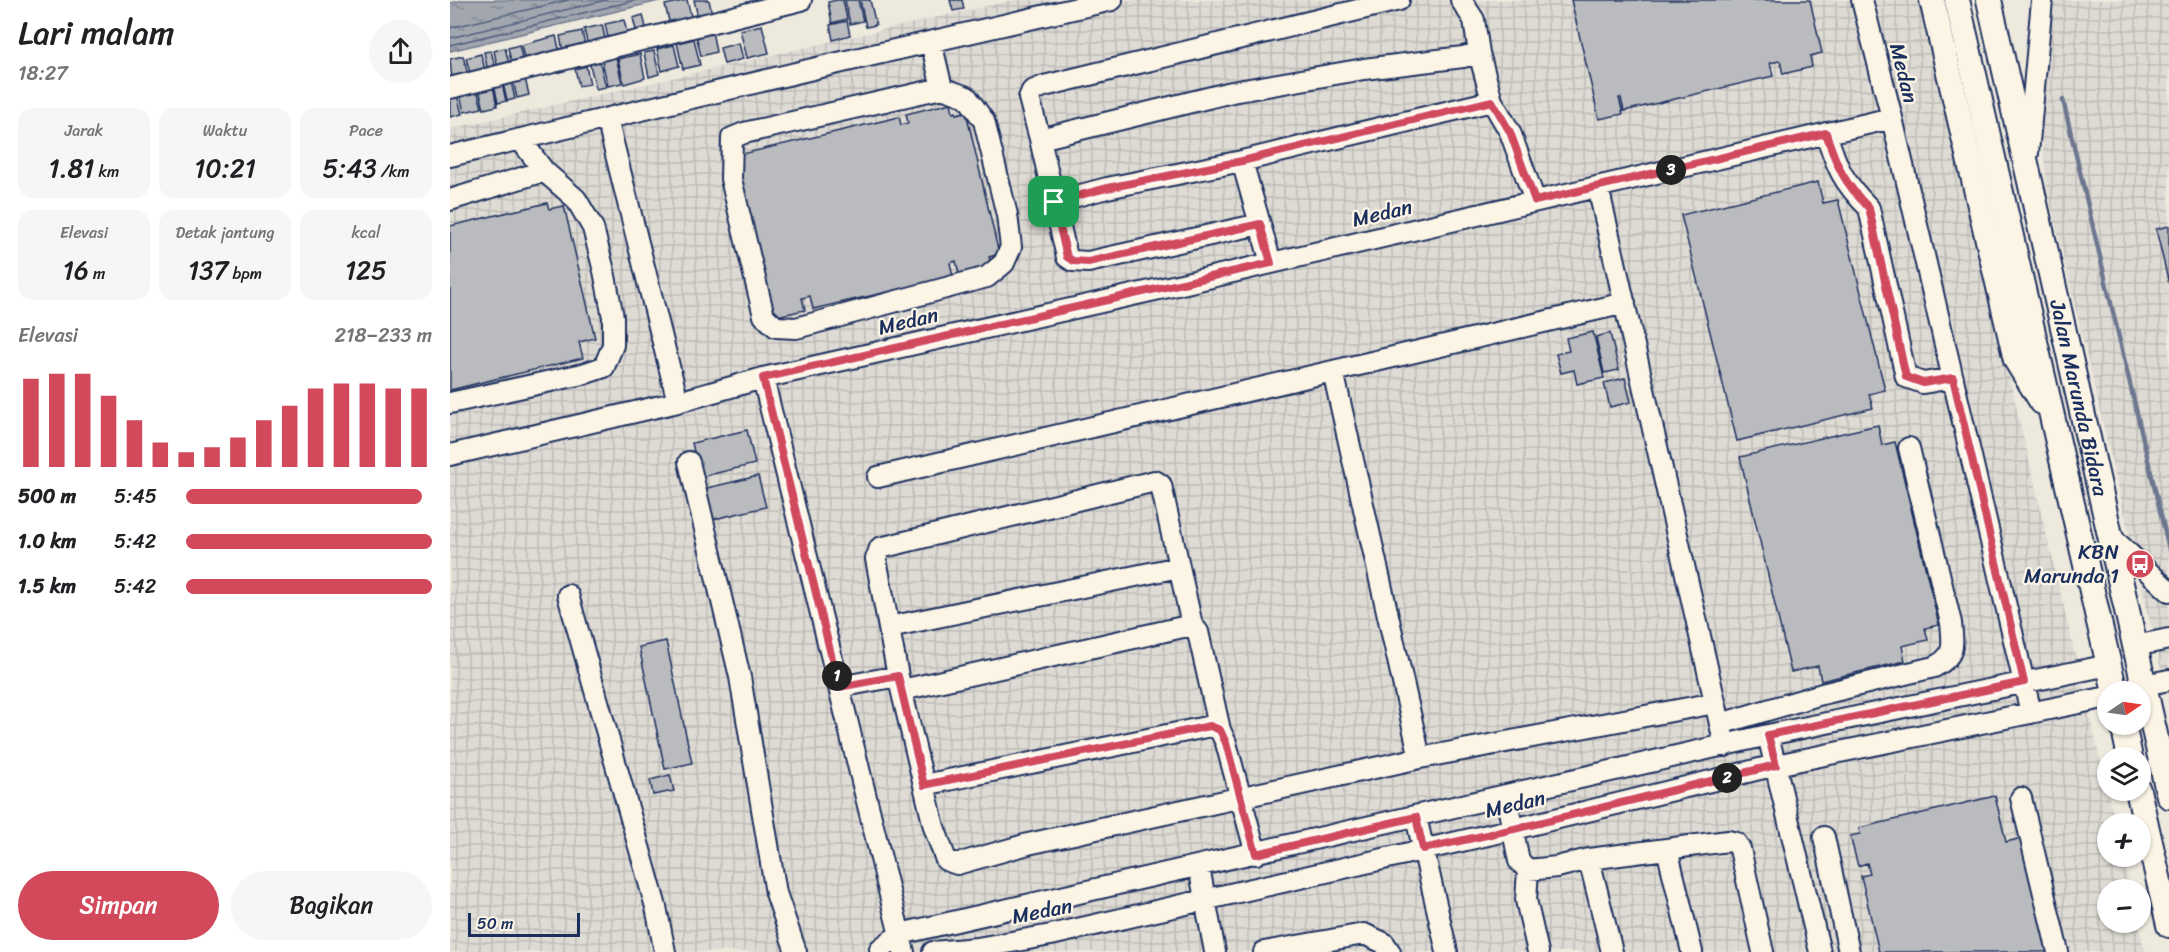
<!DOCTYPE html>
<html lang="id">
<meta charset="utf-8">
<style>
:root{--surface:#fff;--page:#f6f6f6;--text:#202124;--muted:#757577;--accent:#d1495b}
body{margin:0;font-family:Sriracha,sans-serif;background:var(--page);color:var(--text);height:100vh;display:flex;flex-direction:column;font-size:22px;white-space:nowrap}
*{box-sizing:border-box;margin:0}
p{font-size:20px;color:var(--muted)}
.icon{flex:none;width:33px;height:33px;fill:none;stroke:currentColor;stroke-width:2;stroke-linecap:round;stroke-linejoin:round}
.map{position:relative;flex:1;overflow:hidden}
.details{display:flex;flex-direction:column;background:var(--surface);width:450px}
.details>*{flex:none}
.needle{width:39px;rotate:77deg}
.tools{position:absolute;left:1647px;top:681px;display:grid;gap:12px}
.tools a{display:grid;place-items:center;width:54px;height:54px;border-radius:50%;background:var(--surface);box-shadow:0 2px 4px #0004;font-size:30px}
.scale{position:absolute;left:18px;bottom:15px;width:112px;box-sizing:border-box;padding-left:6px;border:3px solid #1b2f5e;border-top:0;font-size:16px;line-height:21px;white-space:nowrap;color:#1b2f5e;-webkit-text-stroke:4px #fcf5e5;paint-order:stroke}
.pin{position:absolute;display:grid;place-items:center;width:51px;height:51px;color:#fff;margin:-26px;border-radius:12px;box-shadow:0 3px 9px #0006}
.km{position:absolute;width:30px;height:30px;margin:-15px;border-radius:50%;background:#222;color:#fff;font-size:16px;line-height:30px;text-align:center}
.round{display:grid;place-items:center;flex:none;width:63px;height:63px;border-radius:32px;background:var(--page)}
.head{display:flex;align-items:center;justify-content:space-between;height:102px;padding:0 18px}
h1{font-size:33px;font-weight:600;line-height:45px}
.stats{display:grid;grid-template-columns:repeat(3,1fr);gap:9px;height:102px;padding:6px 18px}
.stats div{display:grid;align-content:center;border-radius:15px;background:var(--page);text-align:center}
.stats b{font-size:26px;font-weight:600}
.stats small{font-size:16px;font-weight:400}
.stats p{font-size:16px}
.chart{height:168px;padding:12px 18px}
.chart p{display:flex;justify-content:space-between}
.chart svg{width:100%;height:108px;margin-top:6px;stroke:var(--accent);stroke-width:6}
.cta{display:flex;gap:12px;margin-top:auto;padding:12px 18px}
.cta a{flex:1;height:69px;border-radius:36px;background:var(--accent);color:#fff;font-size:24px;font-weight:600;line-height:69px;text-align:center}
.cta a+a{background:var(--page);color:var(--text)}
ul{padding:0 18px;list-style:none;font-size:20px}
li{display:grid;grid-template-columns:96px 72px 1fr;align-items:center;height:45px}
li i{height:15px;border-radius:8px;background:var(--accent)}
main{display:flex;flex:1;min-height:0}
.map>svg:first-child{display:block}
.industrial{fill:url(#industrial-grid)}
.water{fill:url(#water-ripples);stroke:#6c778f;stroke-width:1.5}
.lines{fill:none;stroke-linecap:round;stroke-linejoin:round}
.shore{stroke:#515f7e;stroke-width:1.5}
.stream{stroke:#6c778f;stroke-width:4.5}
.building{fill:#babbbe;stroke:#1b2f5e;stroke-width:1.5}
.minor-casing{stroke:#1b2f5e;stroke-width:24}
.major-casing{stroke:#1b2f5e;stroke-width:28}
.minor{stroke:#fcf5e5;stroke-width:20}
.major{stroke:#fcf5e5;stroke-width:24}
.route-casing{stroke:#fff;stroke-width:12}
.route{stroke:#d1495b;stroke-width:8}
.labels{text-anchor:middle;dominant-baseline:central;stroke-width:4.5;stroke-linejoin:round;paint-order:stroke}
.street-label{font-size:21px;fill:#1b2f5e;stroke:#fcf5e5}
.poi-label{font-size:21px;fill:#1b2f5e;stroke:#fcf5e5;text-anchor:end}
</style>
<main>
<section class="details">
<div class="head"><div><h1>Lari malam</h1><p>18:27</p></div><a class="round"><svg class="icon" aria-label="share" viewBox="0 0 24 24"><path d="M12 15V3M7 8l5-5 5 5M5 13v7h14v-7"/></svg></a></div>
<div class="stats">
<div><p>Jarak</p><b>1.81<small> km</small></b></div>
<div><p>Waktu</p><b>10:21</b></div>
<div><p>Pace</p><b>5:43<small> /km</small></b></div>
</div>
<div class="stats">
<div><p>Elevasi</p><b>16<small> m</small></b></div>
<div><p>Detak jantung</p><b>137<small> bpm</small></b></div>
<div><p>kcal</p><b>125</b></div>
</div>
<div class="chart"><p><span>Elevasi</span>218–233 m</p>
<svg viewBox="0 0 160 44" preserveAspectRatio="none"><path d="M5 44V8M15 44V6M25 44V6M35 44V15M45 44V25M55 44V34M65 44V38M75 44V36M85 44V32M95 44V25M105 44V19M115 44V12M125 44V10M135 44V10M145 44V12M155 44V12"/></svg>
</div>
<ul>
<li><b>500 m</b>5:45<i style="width:96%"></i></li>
<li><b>1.0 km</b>5:42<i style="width:100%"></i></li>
<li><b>1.5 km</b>5:42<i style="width:100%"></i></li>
</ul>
<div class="cta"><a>Simpan</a><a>Bagikan</a></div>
</section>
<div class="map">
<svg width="1719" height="952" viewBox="0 0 1719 952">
<defs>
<pattern id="industrial-grid" width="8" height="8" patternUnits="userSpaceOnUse" patternTransform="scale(1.5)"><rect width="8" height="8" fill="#dedbd4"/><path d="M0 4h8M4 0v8" fill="none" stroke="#bebcb8"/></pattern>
<pattern id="water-ripples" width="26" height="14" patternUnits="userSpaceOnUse" patternTransform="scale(1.5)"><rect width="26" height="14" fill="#a2a7af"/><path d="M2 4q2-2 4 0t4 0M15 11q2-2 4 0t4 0" fill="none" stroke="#838892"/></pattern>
</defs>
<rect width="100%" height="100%" fill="#eee9dd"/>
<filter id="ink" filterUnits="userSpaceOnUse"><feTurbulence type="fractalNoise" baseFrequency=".0167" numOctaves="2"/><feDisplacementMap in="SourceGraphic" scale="12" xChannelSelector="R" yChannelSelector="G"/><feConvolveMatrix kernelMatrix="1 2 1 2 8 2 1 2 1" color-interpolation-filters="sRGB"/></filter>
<g filter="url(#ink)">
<path class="industrial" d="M563,0H1470L1665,823L1658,824V856L1673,857L1681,889L1658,890V922L1688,923L1695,952H0V129Z
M1601,0H1719V702L1597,188L1589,113Z"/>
<path class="water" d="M13,0H213L0,51V3Z"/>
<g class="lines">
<path class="shore" d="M0,28L118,0
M0,38L156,0
M0,45L187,0"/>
<path class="stream" d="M1613,100L1719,549"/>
</g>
<path class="building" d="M237,0L242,20L220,25L215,5Z
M244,0H259L262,14L248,17Z
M387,0H393L397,19L382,23L378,2Z
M395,0H408L413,21L400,24Z
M410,0H420L426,25L416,27Z
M500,0H512L514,9L503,11Z
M1121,0H1360L1372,53L1360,56L1362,67L1333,74L1330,61L1320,63L1323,76L1174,111L1171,98H1169L1173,114L1149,119Z
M193,15L198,36L188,38L183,18Z
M174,20L178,37L159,42L155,24Z
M397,21L400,35L383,40L380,25Z
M152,25L156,42L138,46L134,29Z
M312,25L319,53L297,58L290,30Z
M132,31L135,46L113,52L110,36Z
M262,31L266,52L251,56L246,35Z
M106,36L110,53L75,62L71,45Z
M244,39L250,65L233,69L227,43Z
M289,43L293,59L274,64L270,48Z
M69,45L73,62L62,65L58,48Z
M224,45L229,66L212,71L207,49Z
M55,48L60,67L48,69L44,51Z
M41,51L46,70L38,72L34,52Z
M204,51L209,74L199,77L194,53Z
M31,54L35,70L20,73L16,58Z
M190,54L195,78L174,84L168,59Z
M13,56L18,75L2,79L0,59Z
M166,57L172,83L158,86L152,61Z
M149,59L156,87L146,89L139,61Z
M136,66L140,84L129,86L125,69Z
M74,74L79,95L67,98L62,76Z
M60,77L65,99L57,101L52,79Z
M51,79L56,101L48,103L43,80Z
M42,81L47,106L34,109L28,85Z
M26,86L32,108L14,112L9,90Z
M5,87L12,114L0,117V88Z
M501,103L503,113L506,112V114L516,112L549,254L539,257L542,266L509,274L506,261L500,263L503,277L363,309L360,296L352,298L355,310L322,317L284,156L449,117L451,125L458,123L456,114Z
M1368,182L1373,203L1388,200L1435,390L1419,394L1423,408L1287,441L1231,215Z
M97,203L99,209L114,206L145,338L129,342L133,358L0,390V226Z
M1719,226V284L1706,229Z
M1143,332L1154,378L1127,384L1124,370L1111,373L1106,354L1119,351L1116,338Z
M1160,333L1169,370L1154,373L1146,337Z
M1175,378L1181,402L1160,407L1154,383Z
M1428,425L1432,445L1445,442L1489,625L1475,628L1478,640L1452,646L1455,661L1371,681L1368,666L1341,672L1290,457Z
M297,430L305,464L250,477L242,443Z
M308,476L316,507L260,520L253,489Z
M216,641L242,763L215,769L189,647Z
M220,775L224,791L203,795L200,780Z
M1545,796L1556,842L1572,838L1598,952H1429L1411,876L1420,874L1417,863L1408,866L1400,836L1410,834L1409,828Z"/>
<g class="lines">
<g class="minor-casing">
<path id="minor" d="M1011,0L1024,20L1029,53
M481,42L492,88
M0,88L351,0
M492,88L517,97L534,121L557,215L561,247L554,263L537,277L346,328L326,327L314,316L281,179L282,138L294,133Z
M1442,118L1581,713
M157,119L228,402
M1376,133C1387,168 1393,182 1419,208L1456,377L1473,383L1503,378
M590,139L579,98L582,91L594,86L949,0
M1578,153L1592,0
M0,156L375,66L662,0
M792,161L1042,101
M1148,187L1275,746
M0,200L94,171
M604,202L657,188L792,161L821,263
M810,224L638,262L623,261L617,257L590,139L782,92L914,69L1013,57L1029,53L1042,101L1060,132L1085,201
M883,371L970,758
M0,403L133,374L154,367L163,345V317L154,271L143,228L126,199L94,171L70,139
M0,455L228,402L313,378
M239,462L290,677L326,893L346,952
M428,477L1175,303
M1660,536L1719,591
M118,595L206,907L215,952
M439,627L729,567
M1685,646L1719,639
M448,676L426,559L430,548L705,481L711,485L742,625
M1694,685L1719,680
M389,687L448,676L484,827L496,860L507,864L578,844L970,758L1265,703
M452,690L742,625L748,632L770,730
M1270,724L1372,694L1484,667C1506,656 1503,645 1501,623L1459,448
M1318,735L1370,952
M474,785L761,726L770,730L776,743L806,854
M1056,796L1069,861L1078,870L1107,867L1139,859L1278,841L1286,843L1290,849L1313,952
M1571,798L1608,952
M966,817L997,952
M1374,837L1399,952
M1217,849L1242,952
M1139,859L1162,952
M749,867L765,952
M1078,870L1076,900L1088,952
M430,949L450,934L1318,735L1659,665
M454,952L313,378L736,283L1442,118L1412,0
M483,952L527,948L601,935L1064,829L1326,765L1658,697
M814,952L914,934L934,943L940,952"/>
</g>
<g class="major-casing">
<g id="major">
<path d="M1482,0L1566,360L1592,402"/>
<path d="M1507,0L1665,692"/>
<path id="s1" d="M1539,0L1719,796"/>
<path d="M1673,724L1680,758"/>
<path d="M1688,790L1719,925"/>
</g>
</g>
<use href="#minor" class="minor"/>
<use href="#major" class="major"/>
</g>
</g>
<g class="lines" filter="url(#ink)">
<g class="route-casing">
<path id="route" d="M1042,101L1060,132L1085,201L1376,133C1387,167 1394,183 1419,208L1456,377L1473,383L1503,378L1574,682L1318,735L1326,765L1064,829L973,849L966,817L806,854L776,743L770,730L760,726L474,785L448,676L389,687L313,378L821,263L810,224L638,262L623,261L617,257L604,202L657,188L792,161Z"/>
</g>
<use href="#route" class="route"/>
</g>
<defs>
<g id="bus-disc" transform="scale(1.5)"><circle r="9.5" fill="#d1495b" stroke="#fcf5e5"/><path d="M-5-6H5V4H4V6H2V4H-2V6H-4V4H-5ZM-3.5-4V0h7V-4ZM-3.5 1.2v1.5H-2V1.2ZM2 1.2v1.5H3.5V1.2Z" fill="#fff"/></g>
</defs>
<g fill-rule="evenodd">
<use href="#bus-disc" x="1690" y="564"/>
</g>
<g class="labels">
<g class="street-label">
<text transform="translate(1454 73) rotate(76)">Medan</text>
<text transform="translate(932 213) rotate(-13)">Medan</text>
<text transform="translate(458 321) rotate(-13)">Medan</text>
<text stroke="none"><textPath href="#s1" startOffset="408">Jalan Marunda Bidara</textPath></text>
<text transform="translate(1065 804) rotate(-13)">Medan</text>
<text transform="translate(592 911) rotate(-11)">Medan</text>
</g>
<g class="poi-label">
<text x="1669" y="552">KBN<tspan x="1669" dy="24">Marunda 1</tspan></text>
</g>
</g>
</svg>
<div class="tools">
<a><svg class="needle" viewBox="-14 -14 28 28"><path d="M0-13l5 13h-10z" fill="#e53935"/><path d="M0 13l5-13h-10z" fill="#757577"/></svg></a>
<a><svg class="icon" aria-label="layers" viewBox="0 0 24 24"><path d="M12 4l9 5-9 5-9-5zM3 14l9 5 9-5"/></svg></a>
<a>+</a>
<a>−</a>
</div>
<div class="scale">50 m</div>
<div class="pin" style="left:604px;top:202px;background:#1e9e55"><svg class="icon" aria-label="arrive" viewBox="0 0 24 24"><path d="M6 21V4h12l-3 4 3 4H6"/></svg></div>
<b class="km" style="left:387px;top:676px">1</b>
<b class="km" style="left:1277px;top:778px">2</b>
<b class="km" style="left:1221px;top:170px">3</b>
</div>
</main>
